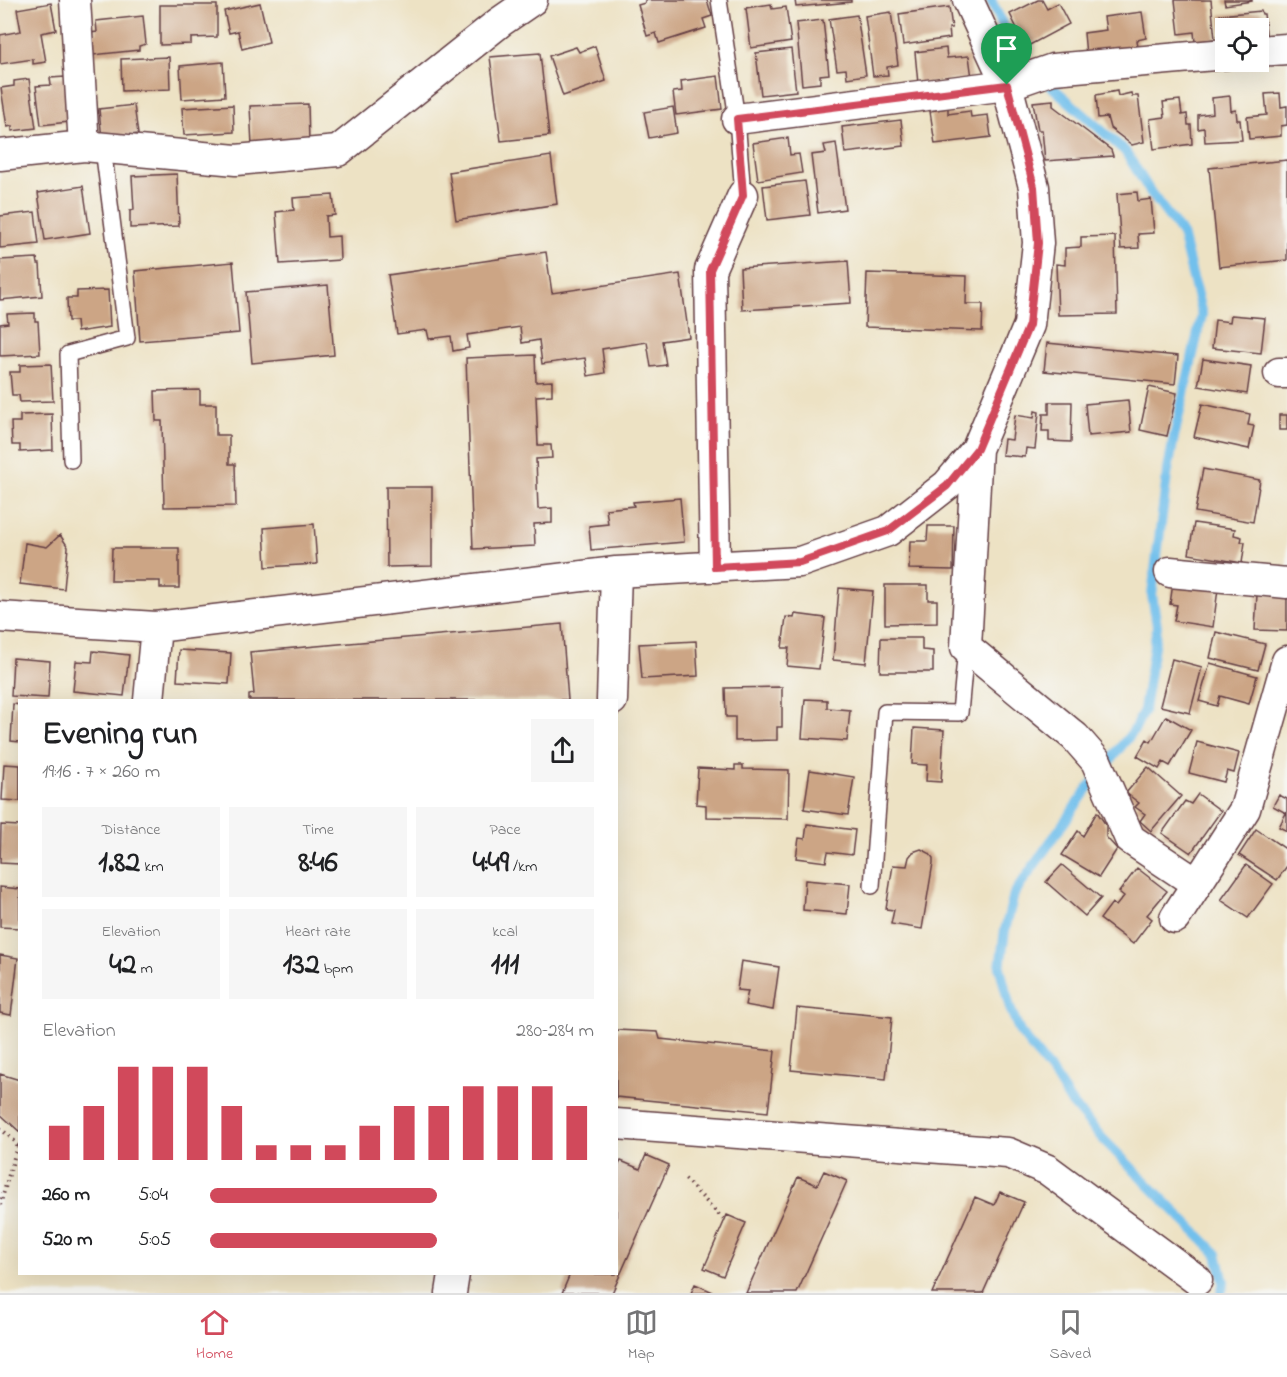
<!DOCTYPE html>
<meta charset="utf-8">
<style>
:root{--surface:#fff;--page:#f6f6f6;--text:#202124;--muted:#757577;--line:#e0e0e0;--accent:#d1495b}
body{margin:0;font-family:"Indie Flower",sans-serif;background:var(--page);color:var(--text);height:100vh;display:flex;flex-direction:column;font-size:22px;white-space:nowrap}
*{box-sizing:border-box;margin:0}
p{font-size:20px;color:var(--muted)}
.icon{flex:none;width:33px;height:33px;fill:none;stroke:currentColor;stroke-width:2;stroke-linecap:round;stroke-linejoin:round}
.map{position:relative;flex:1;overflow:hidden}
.side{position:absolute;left:18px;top:699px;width:600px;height:576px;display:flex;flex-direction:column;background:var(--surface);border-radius:0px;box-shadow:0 6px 24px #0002}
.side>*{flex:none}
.buttons{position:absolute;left:1215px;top:18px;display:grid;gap:12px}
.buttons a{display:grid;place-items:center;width:54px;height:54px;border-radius:0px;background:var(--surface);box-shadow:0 6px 24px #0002;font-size:30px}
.pin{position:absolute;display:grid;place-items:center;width:51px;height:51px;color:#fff;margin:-62px -26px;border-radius:50% 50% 50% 0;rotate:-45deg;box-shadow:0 0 6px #0007}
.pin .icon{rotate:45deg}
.round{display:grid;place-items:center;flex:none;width:63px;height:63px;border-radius:0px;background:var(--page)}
.overview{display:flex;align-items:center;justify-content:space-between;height:102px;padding:0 24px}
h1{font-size:33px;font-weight:800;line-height:45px}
.stats{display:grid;grid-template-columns:repeat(3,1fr);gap:9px;height:102px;padding:6px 24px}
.stats div{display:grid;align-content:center;border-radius:0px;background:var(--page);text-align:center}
.stats b{font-size:30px;font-weight:800}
.stats small{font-size:16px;font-weight:400}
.stats p{font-size:16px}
.chart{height:168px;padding:12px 24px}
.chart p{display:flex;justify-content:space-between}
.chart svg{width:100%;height:108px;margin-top:6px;stroke:var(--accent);stroke-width:6}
ul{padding:0 24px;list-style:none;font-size:20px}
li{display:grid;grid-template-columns:96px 72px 1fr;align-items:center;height:45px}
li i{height:15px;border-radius:8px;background:var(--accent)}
.menu{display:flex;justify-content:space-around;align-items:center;height:84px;border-top:2px solid var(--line);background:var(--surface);font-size:16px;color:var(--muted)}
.menu a{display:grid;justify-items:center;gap:3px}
.menu .selected{color:var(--accent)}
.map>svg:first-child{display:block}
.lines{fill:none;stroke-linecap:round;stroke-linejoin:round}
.stream{stroke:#72c0ec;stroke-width:10}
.building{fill:#cca585}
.service-casing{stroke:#623c42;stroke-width:18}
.minor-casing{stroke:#623c42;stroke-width:33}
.path{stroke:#623c42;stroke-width:4;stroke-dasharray:1.5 4.5;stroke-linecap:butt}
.service{stroke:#fff;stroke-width:15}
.minor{stroke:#fff;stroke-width:30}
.route-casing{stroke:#fff;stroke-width:12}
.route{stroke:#d1495b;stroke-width:8}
</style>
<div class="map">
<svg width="1287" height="1293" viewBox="0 0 1287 1293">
<rect width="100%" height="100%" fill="#f6f6f2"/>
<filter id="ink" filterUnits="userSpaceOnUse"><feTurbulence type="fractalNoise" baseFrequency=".0167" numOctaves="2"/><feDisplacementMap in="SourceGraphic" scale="12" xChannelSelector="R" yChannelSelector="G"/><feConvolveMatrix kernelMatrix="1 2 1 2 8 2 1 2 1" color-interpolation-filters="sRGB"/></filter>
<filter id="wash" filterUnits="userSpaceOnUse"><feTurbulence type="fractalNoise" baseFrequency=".008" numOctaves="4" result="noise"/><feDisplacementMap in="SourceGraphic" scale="24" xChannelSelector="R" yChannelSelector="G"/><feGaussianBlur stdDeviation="1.35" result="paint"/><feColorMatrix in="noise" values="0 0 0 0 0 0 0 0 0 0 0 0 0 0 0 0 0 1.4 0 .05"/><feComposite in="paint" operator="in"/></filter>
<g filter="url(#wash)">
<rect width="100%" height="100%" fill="#ede2c4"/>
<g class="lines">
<path class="stream" d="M991,0L1018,57L1125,151L1151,193L1182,234L1202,315L1174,437L1167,476L1152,595L1157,626L1144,710L1134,730L1086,791L1014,894L1005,930L1000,968L1010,1008L1020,1032L1056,1078L1070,1101L1102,1138L1217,1254L1224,1282L1221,1293"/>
</g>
<g id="blocks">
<path class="building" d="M645,0H707L712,16L703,19L706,28L659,43L656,33L647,36L638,5L645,3Z
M795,0H851V2L796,7Z
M1038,0H1042L1047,9L1058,3L1069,24L1026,47L1010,14Z
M1175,0H1211L1215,39L1195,42L1194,32L1179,34Z
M1224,0H1252V1L1225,5Z
M51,3L56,30L41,33L46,62L33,64V59L0,64V35L21,31L17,9Z
M260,3L269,42L242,49L238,31L229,33L224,11Z
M771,4L772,9L786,7L791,42L751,48L746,8Z
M160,5H217V37L191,38V44L160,45Z
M949,7L952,28H949L950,38L903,45L899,14Z
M1261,11L1262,14H1264L1267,41L1258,42V28H1226V45L1223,46L1220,15Z
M891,12L898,65L887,67L888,75L873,76L865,16Z
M1142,12L1146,38L1137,40L1138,48L1086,55L1084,33L1106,30L1104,17Z
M857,15L866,75L847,78L846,69L837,70L829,19Z
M143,16L146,44L139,46V50L93,55L90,33L97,32L96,21Z
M823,20L829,74L820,75V83L802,85L796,23Z
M595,46L606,81L563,96L549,56L576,47L579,52Z
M946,48L947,58L969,56L972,78L918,84L915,52Z
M791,49L796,91L761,95L756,53Z
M540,53L549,136L501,141L490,57Z
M169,57L170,89L122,91L121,59Z
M223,62L225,96L182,99L180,66Z
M718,76L722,109L676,115L673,92L682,91L681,81Z
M65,77L69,122L41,125L36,86L51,85L50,78Z
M29,79L36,128L12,131V126L7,127L1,88L14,86V81Z
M1117,91L1118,96L1131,93L1132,96H1138L1144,142L1132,145L1110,128L1107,117L1098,118L1096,95Z
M1280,93L1281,107L1287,106V125L1281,126V136L1249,139L1247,117L1267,115L1265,94Z
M1230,96L1231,111L1236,110L1237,120H1240L1242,140L1205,142L1204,128L1198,129V115L1213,113L1212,98Z
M1053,100V106L1111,150L1113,156L1045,161L1042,130H1038L1033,102Z
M1180,100L1182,115L1187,114L1188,125H1191L1192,144L1154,149L1150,119L1165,117L1163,102Z
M308,104L309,143L252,145L250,106Z
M134,105L138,134L102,139L99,109Z
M233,105L234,132L184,135L182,108Z
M673,107L677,133L649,138L644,112Z
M948,108V114L970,111L971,117L988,115L991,137L935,144L930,111Z
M901,120L904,146L845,153L842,127Z
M788,138L790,155L799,154L802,173L758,180L753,143Z
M836,143L845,209L818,213L811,155L826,153L824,145Z
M551,156L557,204L456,220L449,172Z
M1287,160V260L1219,267L1209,168Z
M177,174L179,226L130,228V211L134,210L132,176Z
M805,181L810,215L767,220L763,186Z
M83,186L90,233L45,240L38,193Z
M1137,192L1138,201L1151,199L1154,233L1138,234L1139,248L1121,249L1117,194Z
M333,195L335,215L326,216L327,237L339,236L340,260L280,264L276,212L294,210L293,198Z
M35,212L39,244L0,248V216Z
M1115,236L1117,314L1058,315L1056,264L1065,265V248L1081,247V237Z
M546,252L552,293L680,274L689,337L662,341L666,365L651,367L647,342L602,349L605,373L588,376L585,358L542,364L539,340L522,343L520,327L467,335L469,348L453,351L451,336L429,339L427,330L397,334L388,275Z
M37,258L38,264H40L42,296L0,300V260Z
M848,261L851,303L742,310L740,268Z
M233,262L239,333L140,341L135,271Z
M867,273L967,276L966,304H983L982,331L865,327Z
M328,285L334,355L252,363L246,292Z
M108,290L110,327L77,332L76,321H68L67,298H77V291Z
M35,313V321H38L40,354L0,356V324L8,323L7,314Z
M1231,315L1265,318L1261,353L1212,348L1215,320L1230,322Z
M1047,343L1178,356L1175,384L1044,371Z
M535,355L536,382L552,381V395L536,396L538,445H551L552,458L536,459L538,509L552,508V523L534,524L535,546L473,549L466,358Z
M1203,359L1251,366L1247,394L1198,386Z
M51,364L53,401L20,402L19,395H12L10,372H20V365Z
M1149,387L1177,393L1167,436L1140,430Z
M200,390V404H216V435H229V464H235L236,506L164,507L162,421H156L155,391Z
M1128,400L1131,432L1088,436L1085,404Z
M1049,402H1072L1071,442L1049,441V431H1042L1043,414H1049Z
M1202,404L1250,414L1248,425L1254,426L1249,449L1194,437Z
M1035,411L1039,412L1035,449L1026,448L1025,457L1002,455L1004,439L1012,440L1015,415L1034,418Z
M52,414L53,450L20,452V445H12L11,422H20V415Z
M1279,415H1287V430H1279Z
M1203,469L1260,480L1253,522L1195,512Z
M386,487H432V566L387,567Z
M680,498L684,542L591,550L589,526L608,524L606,509L634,506L633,502Z
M1194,523L1235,529L1234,535L1242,537L1241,542H1245L1242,563L1189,554Z
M314,524L317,564L266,567L264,528Z
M928,526H954L953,570L909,569L910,541H927Z
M60,535L68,547L64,589L20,584L25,543L47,547Z
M112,548H179V588H160V581H111Z
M1173,583L1218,589L1213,627L1174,621L1177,605L1170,604Z
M885,585H928V600H937V623L885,624Z
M839,588L873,591L866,663L833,660Z
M1257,594L1287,595V631L1255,630Z
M795,614L825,618L819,669L787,666L789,648H782L786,617L794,618Z
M562,624L568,700H249V695L254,694L250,652Z
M1216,632L1265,644L1258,670L1210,658Z
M881,638H922V650L933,651V672H880Z
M696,641L698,676L642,679L639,644Z
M179,650L231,653L229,684L177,681Z
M93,651L129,655L124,696L73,691L76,661L92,662Z
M13,658L50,661L48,698L11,696Z
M1172,659L1202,667L1190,713L1160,706Z
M1210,663L1257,676L1249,704L1220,696L1217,706L1199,701Z
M782,687V727H777V740L735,741V717H726L725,688Z
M805,699L827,700V708L850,710L847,741L802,738Z
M13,704L20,705V742L11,741Z
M1166,716L1191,730L1170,766L1163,762L1159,769L1137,756L1147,739L1151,742Z
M914,728L944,730L941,782L926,781L927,765L912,764Z
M1197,742L1239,753L1234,773L1227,771L1224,782L1189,773Z
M4,764L20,765V801L2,800Z
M735,765H743V769L789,770L788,819L706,817V805L696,804L698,768L735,770Z
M1148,767L1181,796L1151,831L1140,821L1145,814L1135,807L1139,803L1126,793Z
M810,770L854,777L848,815L804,809Z
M1198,794L1221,811L1191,853L1162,833L1185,801L1191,804Z
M1279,795L1287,799V831L1279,827L1286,813L1273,806Z
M1097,812L1106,825V837L1117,849L1099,877L1062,855L1078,831L1083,836Z
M807,824L855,830L852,855L828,852L826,862L796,858L799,838L805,839Z
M1,825L20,826V864L0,863Z
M1256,829L1287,850V866L1277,880L1239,855Z
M921,849L929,853L933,858V863L922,929L891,924L894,910L886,909L893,865L907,866L909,857L913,852Z
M1062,865L1101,898L1085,916L1046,882Z
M1246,865L1273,884L1248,918L1221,900Z
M1137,868L1167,891L1147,915L1152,919L1133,944L1100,919L1112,903L1116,906L1124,896L1119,892Z
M805,880L850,884L847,914L803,910Z
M0,887L20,889V928L0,927Z
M0,955L18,958L11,1015L0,1013Z
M741,961L779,967L773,1010L745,1005L748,991L737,990Z
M797,1008L892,1017L886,1079L791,1070Z
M616,1030L658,1032L660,1039L775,1051L768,1112L616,1097Z
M0,1074L20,1080V1132L0,1114Z
M646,1155L669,1165L612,1293H562L570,1274H616V1170L621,1161L640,1169Z
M824,1171L847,1181L797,1293H746L798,1177L817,1185Z
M1000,1192L1024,1202L983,1293H932L975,1197L994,1205Z
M727,1215L746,1223L723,1276L704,1268Z
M695,1284L715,1293H691Z"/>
</g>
</g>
<g filter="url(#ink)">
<use href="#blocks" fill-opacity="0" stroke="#623c42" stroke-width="1.5"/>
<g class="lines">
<g class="service-casing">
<path id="service" d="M719,0L737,119L743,195
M71,460L68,354L127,338L103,148
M872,886L885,712L960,713L966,647"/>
</g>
<g class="minor-casing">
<path id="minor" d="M75,0L84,146L236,160L338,151L500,22L532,0
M1258,51L1287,49
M737,119L1007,85L1053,69L1226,54
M0,155L84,146
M1279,373H1287
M977,449L966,647L1075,737L1096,761L1130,839L1196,883
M715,567L710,270L743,195
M1170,572L1287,583
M0,617L156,627L616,572L800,562L888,531L947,485L977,449L1029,325L1038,243L1034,187L1007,85L968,0
M149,700L156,627
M612,700L616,572
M1175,918L1245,809L1287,661
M616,1124L1008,1153L1048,1170L1197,1280
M451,1293L454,1274"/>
</g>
<path class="path" d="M0,1128L19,1145
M685,1179L725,1221
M0,1205L18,1144"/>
<use href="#service" class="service"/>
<use href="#minor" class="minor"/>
</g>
</g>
<g class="lines" filter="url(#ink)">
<g class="route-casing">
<path id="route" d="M1007,85L1034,187L1038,243L1029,325L977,449L947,486L888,531L800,562L715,567L710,270L743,195L737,119Z"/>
</g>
<use href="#route" class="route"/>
</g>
</svg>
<div class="buttons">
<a><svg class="icon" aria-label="locate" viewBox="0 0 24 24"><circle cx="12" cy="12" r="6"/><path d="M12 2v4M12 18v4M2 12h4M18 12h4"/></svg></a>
</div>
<div class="pin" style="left:1007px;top:85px;background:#1e9e55"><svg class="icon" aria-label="arrive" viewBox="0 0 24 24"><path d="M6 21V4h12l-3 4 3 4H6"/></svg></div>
<section class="side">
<div class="overview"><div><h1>Evening run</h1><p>19:16 · 7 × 260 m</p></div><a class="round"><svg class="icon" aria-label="share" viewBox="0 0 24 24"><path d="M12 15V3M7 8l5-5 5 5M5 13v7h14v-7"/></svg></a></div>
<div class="stats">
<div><p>Distance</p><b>1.82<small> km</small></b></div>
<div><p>Time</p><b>8:46</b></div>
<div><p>Pace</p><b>4:49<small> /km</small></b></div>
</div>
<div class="stats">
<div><p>Elevation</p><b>42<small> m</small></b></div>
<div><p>Heart rate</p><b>132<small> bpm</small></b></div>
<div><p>kcal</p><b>111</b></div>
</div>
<div class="chart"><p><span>Elevation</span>280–284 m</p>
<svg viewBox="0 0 160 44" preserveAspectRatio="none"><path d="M5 44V30M15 44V22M25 44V6M35 44V6M45 44V6M55 44V22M65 44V38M75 44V38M85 44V38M95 44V30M105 44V22M115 44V22M125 44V14M135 44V14M145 44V14M155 44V22"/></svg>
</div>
<ul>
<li><b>260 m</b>5:04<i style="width:59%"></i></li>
<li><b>520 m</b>5:05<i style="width:59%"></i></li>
</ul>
</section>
</div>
<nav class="menu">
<a class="selected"><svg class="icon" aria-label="home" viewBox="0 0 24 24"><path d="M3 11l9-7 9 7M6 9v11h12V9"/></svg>Home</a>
<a><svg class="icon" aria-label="map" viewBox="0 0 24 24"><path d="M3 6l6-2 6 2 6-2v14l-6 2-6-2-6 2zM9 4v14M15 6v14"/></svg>Map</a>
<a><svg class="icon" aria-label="saved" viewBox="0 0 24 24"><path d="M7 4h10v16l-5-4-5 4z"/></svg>Saved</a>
</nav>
